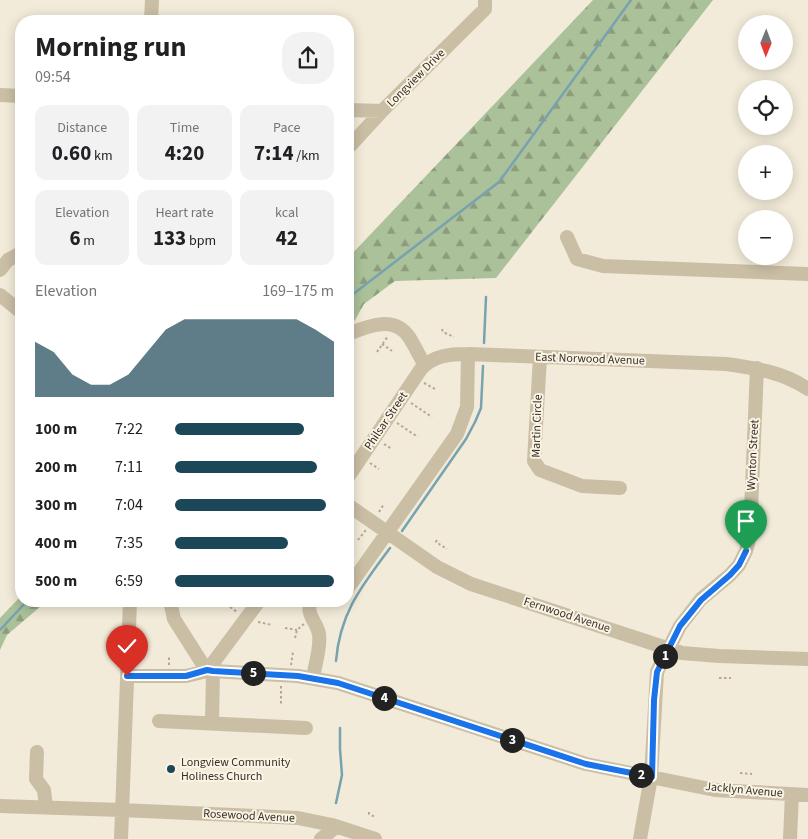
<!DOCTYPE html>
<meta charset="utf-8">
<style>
:root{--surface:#fff;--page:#f2f2f2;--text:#202124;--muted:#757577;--accent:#1b4758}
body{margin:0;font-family:"Source Sans 3",sans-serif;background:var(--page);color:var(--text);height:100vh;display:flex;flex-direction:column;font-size:19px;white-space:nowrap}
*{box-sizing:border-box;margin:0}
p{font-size:16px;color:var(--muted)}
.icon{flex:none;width:28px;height:28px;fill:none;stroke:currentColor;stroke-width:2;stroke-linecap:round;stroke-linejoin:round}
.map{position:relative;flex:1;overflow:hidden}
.side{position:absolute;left:15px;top:15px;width:339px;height:592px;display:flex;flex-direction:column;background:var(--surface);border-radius:20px;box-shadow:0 2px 12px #0003}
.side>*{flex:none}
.needle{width:32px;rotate:181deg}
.tools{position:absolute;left:738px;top:15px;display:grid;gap:10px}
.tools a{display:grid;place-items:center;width:55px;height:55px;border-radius:50%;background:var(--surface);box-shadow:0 2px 12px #0003;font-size:25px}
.pin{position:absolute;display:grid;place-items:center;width:42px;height:42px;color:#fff;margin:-51px -21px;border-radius:50% 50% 50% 0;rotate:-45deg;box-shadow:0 0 5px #0007}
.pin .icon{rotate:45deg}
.km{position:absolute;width:25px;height:25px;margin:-12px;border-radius:50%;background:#222;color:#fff;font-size:14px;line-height:25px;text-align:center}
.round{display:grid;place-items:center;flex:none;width:52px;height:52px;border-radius:20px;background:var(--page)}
.summary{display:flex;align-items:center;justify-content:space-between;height:85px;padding:0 20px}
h1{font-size:28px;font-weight:700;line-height:38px}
.metrics{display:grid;grid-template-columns:repeat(3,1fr);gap:8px;height:85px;padding:5px 20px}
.metrics div{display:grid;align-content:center;border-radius:12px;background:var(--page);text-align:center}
.metrics b{font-size:21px;font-weight:700}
.metrics small{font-size:14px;font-weight:400}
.metrics p{font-size:14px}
.chart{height:140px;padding:10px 20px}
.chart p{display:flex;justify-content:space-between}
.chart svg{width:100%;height:90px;margin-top:5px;fill:var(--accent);opacity:.7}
ul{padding:0 20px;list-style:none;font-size:16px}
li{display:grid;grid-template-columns:80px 60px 1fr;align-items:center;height:38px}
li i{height:12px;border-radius:6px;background:var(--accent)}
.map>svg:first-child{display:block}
.forest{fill:url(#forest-firs)}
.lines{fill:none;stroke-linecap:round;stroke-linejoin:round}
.stream{stroke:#77a2b0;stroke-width:2.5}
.path{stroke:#b6a88f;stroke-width:2;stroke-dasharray:2.5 2.5;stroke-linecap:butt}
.minor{stroke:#cabea5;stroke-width:14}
.route-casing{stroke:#fff;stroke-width:10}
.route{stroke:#1a73e8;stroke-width:6}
.poi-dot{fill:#1b4758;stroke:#faf4e5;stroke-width:2}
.labels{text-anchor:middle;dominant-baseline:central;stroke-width:4;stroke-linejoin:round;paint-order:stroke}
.street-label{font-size:12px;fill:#362e26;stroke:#faf4e5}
.poi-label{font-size:12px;fill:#362e26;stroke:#faf4e5;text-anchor:start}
</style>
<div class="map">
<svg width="808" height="839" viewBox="0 0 808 839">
<defs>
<pattern id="forest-firs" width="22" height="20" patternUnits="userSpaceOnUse" patternTransform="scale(1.25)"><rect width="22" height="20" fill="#abc199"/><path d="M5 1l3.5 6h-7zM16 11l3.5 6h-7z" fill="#8c9d7d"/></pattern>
</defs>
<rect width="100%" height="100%" fill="#f2ebd9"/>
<path class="forest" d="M593,0H713L496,278L395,281L364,304L355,320L348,325V258Z
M21,596V601H47L7,635L0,650V618Z"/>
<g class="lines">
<path class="stream" d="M348,298L499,182L631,0
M484,343L486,297
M402,531L466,439L475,422L481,408L483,366
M0,630L27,601
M336,661C340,612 362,586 390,548
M336,803L342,775L340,749V728"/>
<path class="path" d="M442,329L443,332L454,337
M382,344L392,351
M377,352L388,336
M424,383L435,389
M411,403L432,417
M397,423L418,437
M384,444L392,449
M370,463L379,469
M379,512L384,504
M358,540L366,530
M437,540L436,542L447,549
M222,601L237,612
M258,622L272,625
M285,628L297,630
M295,638L297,630L304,624
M169,665V655
M291,665L293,652
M719,678H731
M281,686V706
M740,773L752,774
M369,812V814L375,817"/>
<path class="minor" d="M151,21L152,0
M0,95L21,96
M348,110L382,111
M348,148L382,111L485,9V0
M567,237L577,259L603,266L808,274
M0,270L8,260L21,253
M0,295L21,312
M348,334C368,326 394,315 409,337C415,346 419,356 425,365
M540,357L534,461L540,470L582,486L620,488
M348,477L421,369C434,355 450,354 468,354L726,364C755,368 783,372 808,389
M348,505L437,567L471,584L682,653L719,656L808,659
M348,588L457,434L467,407L468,354
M170,601L174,619L207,671L259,601
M311,601C305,614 317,622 319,634C321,648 315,664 313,678
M127,676H186L207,671H213L298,676L338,683L586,764L715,790L808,795
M159,721L306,728
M212,723L213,671
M37,752L36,779L44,790L46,807
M0,806L121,810L298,818L332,825L375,839
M121,839L130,601
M321,839L331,831L332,825
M640,839L651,777L657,672L680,626L701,599L730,575L739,565L746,551L750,535L757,368
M790,839L792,794"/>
</g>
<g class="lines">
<g class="route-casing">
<path id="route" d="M127,676H186L207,670L213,671L298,676L338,683L586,764L652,777L654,700L657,672L680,626L701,600L730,575L739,565L746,551"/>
</g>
<use href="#route" class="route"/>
</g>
<circle class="poi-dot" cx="171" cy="769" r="5"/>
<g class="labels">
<g class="street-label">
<text transform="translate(416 78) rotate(-45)">Longview Drive</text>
<text transform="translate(590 359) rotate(2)">East Norwood Avenue</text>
<text transform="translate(386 421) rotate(-56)">Philsar Street</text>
<text transform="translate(537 426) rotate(-88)">Martin Circle</text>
<text transform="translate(753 455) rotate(-87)">Wynton Street</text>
<text transform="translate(567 615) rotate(18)">Fernwood Avenue</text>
<text transform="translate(744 790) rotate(5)">Jacklyn Avenue</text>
<text transform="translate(249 816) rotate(3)">Rosewood Avenue</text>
</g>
<g class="poi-label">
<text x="181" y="762">Longview Community<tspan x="181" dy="14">Holiness Church</tspan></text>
</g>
</g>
</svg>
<div class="tools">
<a><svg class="needle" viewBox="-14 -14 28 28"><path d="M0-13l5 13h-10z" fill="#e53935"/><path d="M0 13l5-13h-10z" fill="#757577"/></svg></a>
<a><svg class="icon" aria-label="locate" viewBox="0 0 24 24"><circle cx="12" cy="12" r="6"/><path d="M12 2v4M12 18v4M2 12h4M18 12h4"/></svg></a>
<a>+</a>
<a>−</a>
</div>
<div class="pin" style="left:746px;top:551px;background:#1e9e55"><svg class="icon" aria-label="arrive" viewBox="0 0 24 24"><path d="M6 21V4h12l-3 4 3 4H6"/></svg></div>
<div class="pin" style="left:127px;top:676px;background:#d93025"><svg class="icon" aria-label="check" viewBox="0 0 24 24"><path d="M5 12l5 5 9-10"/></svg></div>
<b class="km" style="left:665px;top:656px">1</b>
<b class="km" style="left:641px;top:775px">2</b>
<b class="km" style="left:512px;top:740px">3</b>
<b class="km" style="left:384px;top:698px">4</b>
<b class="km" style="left:253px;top:673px">5</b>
<section class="side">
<div class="summary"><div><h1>Morning run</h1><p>09:54</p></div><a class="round"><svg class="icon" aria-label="share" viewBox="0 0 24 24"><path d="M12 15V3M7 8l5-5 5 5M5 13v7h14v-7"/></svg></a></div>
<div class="metrics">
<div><p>Distance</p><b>0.60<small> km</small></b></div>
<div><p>Time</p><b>4:20</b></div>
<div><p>Pace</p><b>7:14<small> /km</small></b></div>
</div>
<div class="metrics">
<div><p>Elevation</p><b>6<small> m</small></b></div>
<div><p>Heart rate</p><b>133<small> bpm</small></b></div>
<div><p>kcal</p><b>42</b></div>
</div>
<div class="chart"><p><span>Elevation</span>169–175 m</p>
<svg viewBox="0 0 160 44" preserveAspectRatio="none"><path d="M0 44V17L10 22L20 33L30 38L40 38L50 33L60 22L70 11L80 6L90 6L100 6L110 6L120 6L130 6L140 6L150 11L160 17V44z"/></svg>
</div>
<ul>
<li><b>100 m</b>7:22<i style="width:81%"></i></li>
<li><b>200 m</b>7:11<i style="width:89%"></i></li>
<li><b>300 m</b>7:04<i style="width:95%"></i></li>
<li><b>400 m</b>7:35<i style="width:71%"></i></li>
<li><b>500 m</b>6:59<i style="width:100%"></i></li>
</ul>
</section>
</div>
